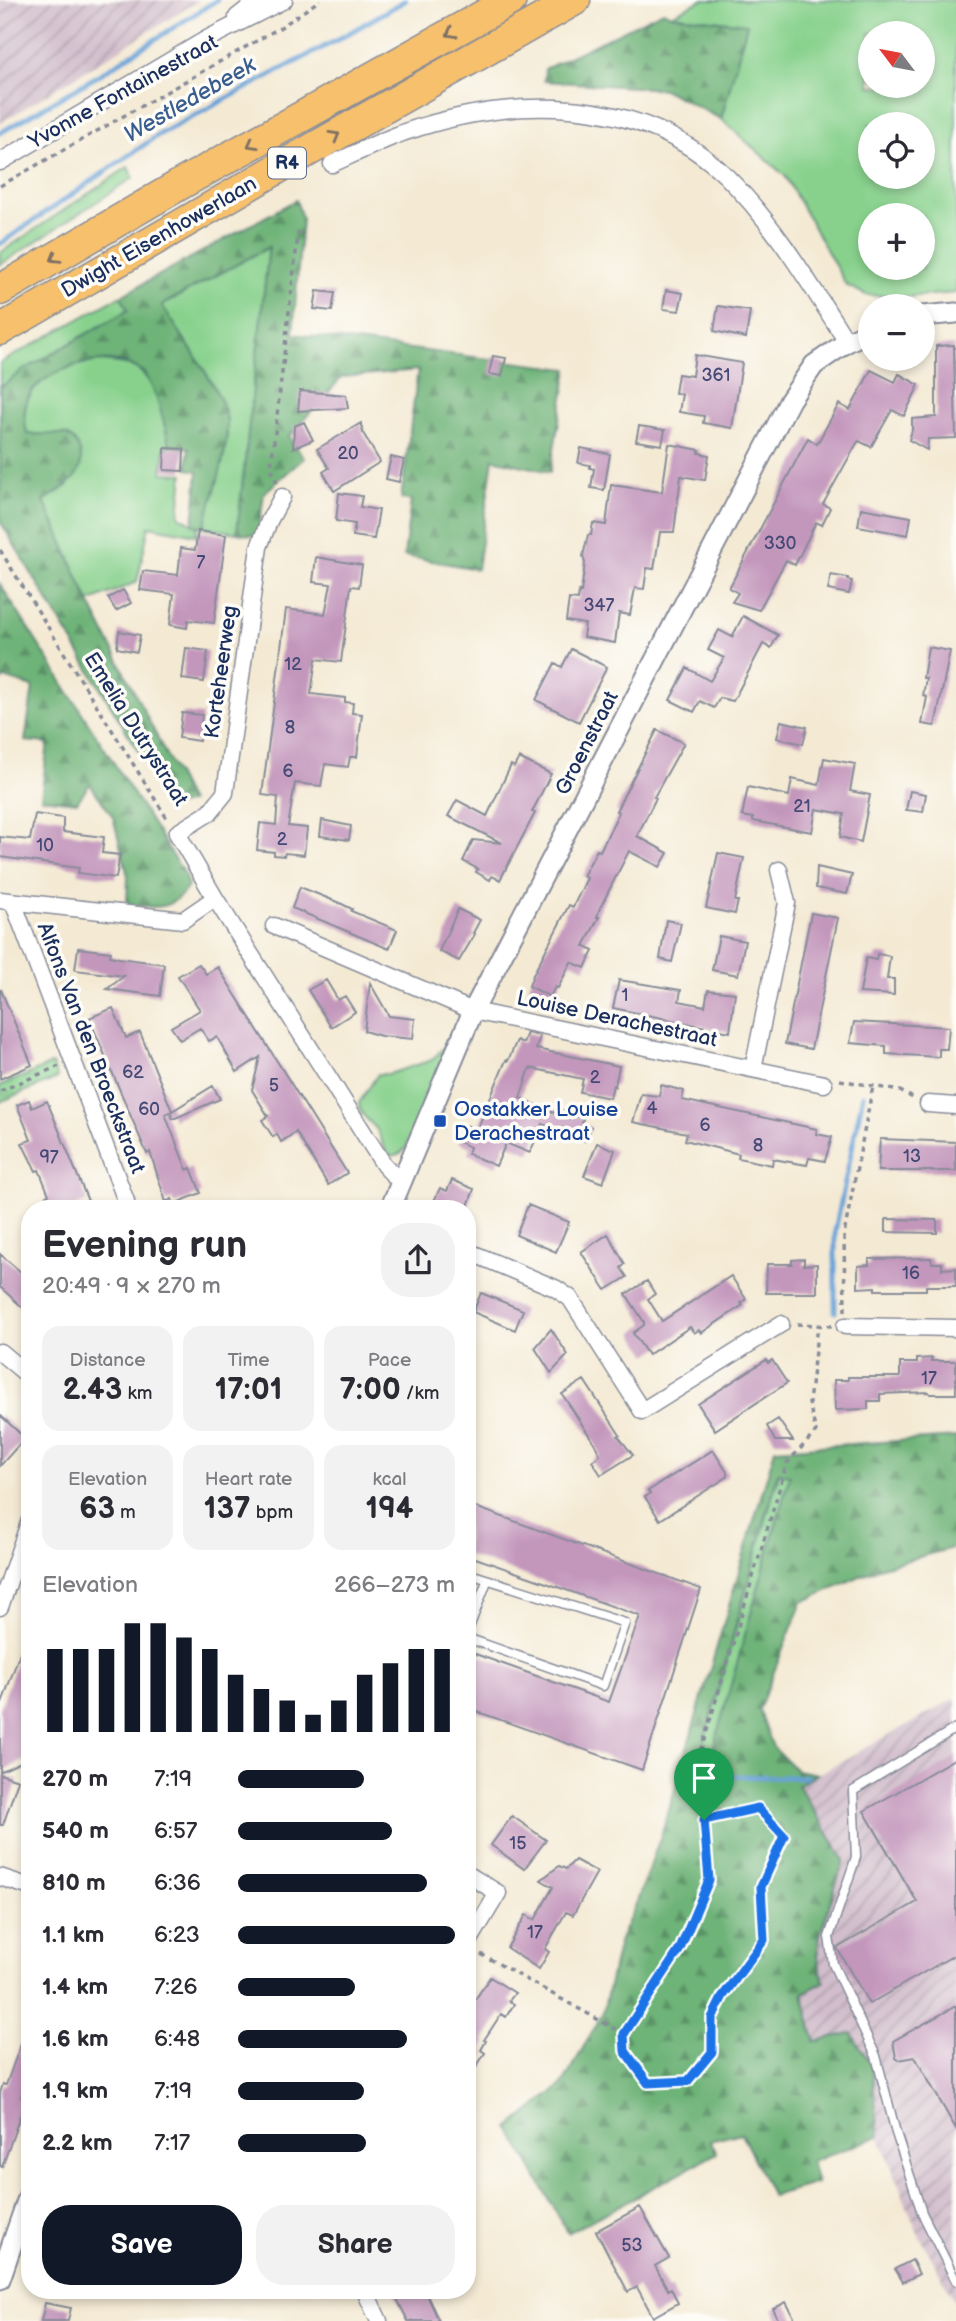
<!DOCTYPE html>
<meta charset="utf-8">
<style>
:root{--surface:#fff;--page:#f2f2f3;--text:#2b2b33;--muted:#7c7c81;--accent:#111827}
body{margin:0;font-family:"Balsamiq Sans",sans-serif;background:var(--page);color:var(--text);height:100vh;display:flex;flex-direction:column;font-size:26px;white-space:nowrap}
*{box-sizing:border-box;margin:0}
p{font-size:23px;color:var(--muted)}
.icon{flex:none;width:38px;height:38px;fill:none;stroke:currentColor;stroke-width:2;stroke-linecap:round;stroke-linejoin:round}
.map{position:relative;flex:1;overflow:hidden}
.sheet{position:absolute;left:21px;top:1200px;width:455px;height:1099px;display:flex;flex-direction:column;background:var(--surface);border-radius:28px;box-shadow:0 4px 10px #0003}
.sheet>*{flex:none}
.needle{width:46px;rotate:302deg}
.fabs{position:absolute;left:858px;top:21px;display:grid;gap:14px}
.fabs a{display:grid;place-items:center;width:77px;height:77px;border-radius:50%;background:var(--surface);box-shadow:0 4px 10px #0003;font-size:35px}
.pin{position:absolute;display:grid;place-items:center;width:60px;height:60px;color:#fff;margin:-72px -30px;border-radius:50% 50% 50% 0;rotate:-45deg;box-shadow:0 0 7px #0007}
.pin .icon{rotate:45deg}
.round{display:grid;place-items:center;flex:none;width:74px;height:74px;border-radius:28px;background:var(--page)}
.head{display:flex;align-items:center;justify-content:space-between;height:119px;padding:0 21px}
h1{font-size:38px;font-weight:600;line-height:52px}
.stats{display:grid;grid-template-columns:repeat(3,1fr);gap:10px;height:119px;padding:7px 21px}
.stats div{display:grid;align-content:center;border-radius:18px;background:var(--page);text-align:center}
.stats b{font-size:30px;font-weight:600}
.stats small{font-size:19px;font-weight:400}
.stats p{font-size:19px}
.chart{height:196px;padding:14px 21px}
.chart p{display:flex;justify-content:space-between}
.chart svg{width:100%;height:126px;margin-top:7px;stroke:var(--accent);stroke-width:6}
.button{display:flex;gap:14px;margin-top:auto;padding:14px 21px}
.button a{flex:1;height:80px;border-radius:28px;background:var(--accent);color:#fff;font-size:28px;font-weight:600;line-height:80px;text-align:center}
.button a+a{background:var(--page);color:var(--text)}
ul{padding:0 21px;list-style:none;font-size:23px}
li{display:grid;grid-template-columns:112px 84px 1fr;align-items:center;height:52px}
li i{height:18px;border-radius:9px;background:var(--accent)}
.map>svg:first-child{display:block}
.industrial{fill:url(#industrial-furrows)}
.grass{fill:#88d18d;stroke:#528076;stroke-width:2;fill-rule:evenodd}
.forest{fill:url(#forest-firs);stroke:#44716b;stroke-width:2;fill-rule:evenodd}
.park{fill:url(#park-tufts);stroke:#528076;stroke-width:2}
.lines{fill:none;stroke-linecap:round;stroke-linejoin:round}
.stream{stroke:#68a2d8;stroke-width:5}
.building{fill:#c396bc}
.service-casing{stroke:#888c99;stroke-width:11}
.minor-casing{stroke:#888c99;stroke-width:19}
.tertiary-casing{stroke:#888c99;stroke-width:23}
.motorway-casing{stroke:#888c99;stroke-width:33}
.path{stroke:#888c99;stroke-width:3.5;stroke-dasharray:5 5;stroke-linecap:butt}
.service{stroke:#fff;stroke-width:8}
.minor{stroke:#fff;stroke-width:16}
.tertiary{stroke:#fff;stroke-width:19}
.motorway{stroke:#f7c06c;stroke-width:30}
.oneway{stroke:#7e7064}
.route-casing{stroke:#fff;stroke-width:14}
.route{stroke:#1a73e8;stroke-width:9}
.transit-dot{fill:#1a4fb4;stroke:#fdfcf7;stroke-width:2.5}
.labels{text-anchor:middle;dominant-baseline:central;stroke-width:7;stroke-linejoin:round;paint-order:stroke}
.number-label{font-size:18px;fill:#454976}
.shield{fill:#fdfcf7;stroke:#5f6c8c;stroke-width:2}
.shield-label{font-size:19px;font-weight:bold;fill:#1b2f5e}
.street-label{font-size:21px;fill:#1b2f5e;stroke:#fdfcf7}
.transit-label{font-size:21px;fill:#164399;stroke:#fdfcf7;text-anchor:start}
.water-label{font-size:23px;font-style:italic;fill:#3a5d8f;stroke:#fdfcf7}
</style>
<div class="map">
<svg width="956" height="2321" viewBox="0 0 956 2321">
<defs>
<pattern id="industrial-furrows" width="10" height="10" patternUnits="userSpaceOnUse" patternTransform="scale(1.75)"><rect width="10" height="10" fill="#d1bdcb"/><path d="M-1 1l2-2M0 10L10 0M9 11l2-2" fill="none" stroke="#a99aa8"/></pattern>
<pattern id="forest-firs" width="22" height="20" patternUnits="userSpaceOnUse" patternTransform="scale(1.75)"><rect width="22" height="20" fill="#6eb378"/><path d="M5 1l3.5 6h-7zM16 11l3.5 6h-7z" fill="#5a9266"/></pattern>
<pattern id="park-tufts" width="24" height="20" patternUnits="userSpaceOnUse" patternTransform="scale(1.75)"><rect width="24" height="20" fill="#88d18d"/><path d="M3 7l-1-3M5 7V3M7 7l1-3M15 17l-1-3M17 17v-4M19 17l1-3" fill="none" stroke="#6eaa76"/></pattern>
</defs>
<rect width="100%" height="100%" fill="#fdfcf7"/>
<filter id="ink" filterUnits="userSpaceOnUse"><feTurbulence type="fractalNoise" baseFrequency=".0143" numOctaves="2"/><feDisplacementMap in="SourceGraphic" scale="14" xChannelSelector="R" yChannelSelector="G"/><feConvolveMatrix kernelMatrix="1 2 1 2 8 2 1 2 1" color-interpolation-filters="sRGB"/></filter>
<filter id="wash" filterUnits="userSpaceOnUse"><feTurbulence type="fractalNoise" baseFrequency=".00686" numOctaves="4" result="noise"/><feDisplacementMap in="SourceGraphic" scale="28" xChannelSelector="R" yChannelSelector="G"/><feGaussianBlur stdDeviation="1.57" result="paint"/><feColorMatrix in="noise" values="0 0 0 0 0 0 0 0 0 0 0 0 0 0 0 0 0 1.4 0 .05"/><feComposite in="paint" operator="in"/></filter>
<g filter="url(#wash)">
<rect width="100%" height="100%" fill="#f4ead4"/>
<path class="industrial" d="M0,0H200L0,123Z
M956,1698V2304L916,2229L879,2136L871,2064L815,2041L803,1992L824,1982L817,1956L820,1935L798,1785Z"/>
<path class="grass" d="M702,0H956V293L904,297L866,295L846,285L785,176L721,119L747,24L671,15ZM870,33H922V86H870ZM870,124H922V177H870ZM870,215H922V268H870Z
M128,167L133,178L0,265V253Z
M269,246L237,533L204,527C212,494 228,457 227,422C227,397 177,330 162,305Z
M121,296L128,310L22,371L0,388V363Z
M100,361C109,362 119,362 128,365C158,374 163,420 170,446L165,447L162,473L183,474L179,516L198,526L197,535L149,526L137,582L89,602L44,501L68,485L66,435L27,434C13,385 60,366 100,361Z
M448,1043L406,1148C402,1152 397,1157 391,1155C382,1151 382,1137 377,1130C370,1120 359,1116 359,1103L378,1074H389L432,1060Z
M779,1473L790,1475L715,1744L722,1780L695,1774Z"/>
<path class="forest" d="M663,11L671,15L747,24L721,119L663,89L544,81L545,69Z
M296,200L302,218L293,334L568,369L550,472L493,459L477,569L404,556L411,500L401,499L418,370L342,377L289,436L304,458L264,493L258,536L237,533L269,247L162,305C177,330 227,397 227,422C228,457 213,494 204,527L193,525L198,471L187,469L189,448L170,446C164,426 157,384 141,371C113,349 51,366 31,392C23,403 24,421 27,434C38,435 57,433 66,435C73,437 78,445 80,452C87,477 60,489 44,501L89,602L190,802L177,806L167,799L0,521V388L22,371L128,310L121,296Z
M0,584L185,875L188,887C170,912 154,908 127,904L128,876L113,817L90,784L77,802L41,798L48,743L25,741L33,687L4,678L0,683Z
M956,1437V1547L878,1568L802,1602L759,1709L773,1747L796,1770L817,1774L798,1785L844,1860L820,1935L817,1956L824,1982L803,1993L815,2041L851,2033L871,2064L879,2136L811,2162L817,2183L772,2196L741,2133L710,2141L717,2153L568,2233L509,2128L563,2084L603,2012L619,1942L636,1904L663,1830L775,1449ZM778,1473L790,1475L714,1745L722,1780L695,1774Z"/>
<path class="park" d="M52,1064L58,1078L0,1102V1086Z"/>
<g class="lines">
<path class="stream" d="M0,133L99,75L217,0
M0,244L160,134L337,40L406,0
M835,1312V1231L863,1095
M689,1770C727,1778 768,1777 807,1777"/>
</g>
<g id="blocks">
<path class="building" d="M666,290L683,293L679,311L663,309Z
M317,291L335,293L332,311L314,309Z
M718,306L750,311L746,338L714,331Z
M954,345L956,438L928,439L927,450L909,440L912,430V419L936,417V346Z
M695,355L742,363L732,428L703,423L704,416L679,412L682,394L675,393L678,374L692,376Z
M493,356L506,358L502,376L489,374Z
M871,370L895,382L899,374L919,385L904,416L892,410L871,447L859,441L857,443L823,504L830,508L822,525L816,522L795,565L786,560L759,610L732,602L738,593L729,588L808,438L817,444L839,404L850,410Z
M300,391L346,395L348,408L298,411Z
M304,422L313,440L293,448L294,426Z
M361,423L363,433L380,462L334,491L323,472L329,468L317,449Z
M639,426L665,430L662,445L636,441Z
M669,444L700,450L699,453L709,455L705,480L681,476L674,532H660L654,569L647,568L644,589L635,588L630,615L619,613L615,643L583,637L585,624L566,621L569,599L578,600L579,591L581,592L585,563L583,556L588,535H591L593,523L606,525L611,485L662,492Z
M165,448L184,449L183,471L164,470Z
M581,448L610,454L604,490L591,488L594,469L590,468V465L578,463Z
M391,457L404,460L399,482L386,479Z
M339,493L362,496L360,507L379,510L374,539L353,536L355,524L336,521Z
M861,508L911,517L908,535L858,526Z
M198,531L226,535L214,623L188,620L187,628L170,625L174,594L140,590L143,571L178,575L181,548L195,550Z
M316,557L362,565L359,587L351,586L341,662L316,659L311,694L345,698V702L353,703L352,713L362,714L357,757H350L348,767L325,764L321,786L295,783L288,826L307,828L304,855L285,853L284,856L274,855V852L257,850L260,823L276,825L278,797L262,795L286,609L325,614L331,584L313,582Z
M831,575L848,578V580L852,581L849,594L828,590Z
M123,590L131,603L116,611L108,598Z
M743,616L778,635L771,648L763,644L733,701L720,698L714,708L700,701L694,712L670,700L687,668L710,681L724,658L708,650L719,630L732,637Z
M119,631L140,635L137,652L117,648Z
M928,647L950,651L935,726L922,724L927,697L923,696L926,678H923Z
M186,648L208,651L204,682L182,679Z
M571,649L607,667L579,722L536,700L555,663L562,667Z
M182,713L202,715L199,741L179,738Z
M781,721L807,727L803,744L777,738Z
M657,730L684,743L654,797L656,798L637,836L668,853L660,867L629,851L600,908L597,917H599L584,946L593,951L585,968L571,962L558,988L555,987L550,997L529,986L533,975L569,905L573,907L587,878L583,876L597,850L600,851L605,841L619,812L616,811Z
M519,758L551,774L532,812L535,813L500,880L492,876L490,880L476,872L478,869L463,861L473,840L502,843L448,816L457,800L487,816L511,765L514,767Z
M824,758L855,764L850,791L870,795L861,842L840,837L844,814L816,809L812,832L753,821V818L742,816L748,787L789,796L792,779L819,785Z
M910,791L926,794L923,812L906,810Z
M35,814L63,818V832L104,837L102,853L120,855L116,878L78,873L79,868L0,857V837L30,840Z
M322,820L351,826L349,840L320,836Z
M718,853L744,858L735,901H738L735,914L706,908Z
M817,867L852,875L847,894L816,888Z
M300,887L342,904L352,909L351,911L397,930L389,949L292,908Z
M458,909L480,920L473,933L475,934L459,961L439,951Z
M811,913L838,918L811,1049L785,1044Z
M666,920L681,923L672,962L660,959Z
M719,936L745,941L738,975L712,970Z
M78,948L111,952L110,956L119,958L164,964L160,996L107,989L124,976L75,970Z
M877,954L890,956L887,979H894V995L860,993L866,958L876,960Z
M199,964L206,974L218,967L347,1173L328,1185L296,1132L281,1142L277,1134L273,1137L262,1120L268,1116L252,1090L260,1057L237,1072L217,1037L209,1041L200,1028L180,1040L171,1027L200,1010L178,976Z
M326,980L338,1000L345,996L355,1012L331,1027L308,990Z
M619,980L681,990L679,1001L705,1006L708,990L735,993L730,1032L613,1008Z
M370,983L389,1016L415,1019L413,1039L381,1036L364,1031Z
M1,990L32,1065L0,1079V990Z
M113,1008L126,1038L140,1032L172,1111L213,1086L220,1099L173,1119L170,1112L165,1114L187,1170L191,1168L201,1193L174,1204L172,1199L166,1202L150,1152L147,1154L89,1018Z
M854,1022L949,1027L947,1049H939V1057L886,1054V1046L850,1043Z
M527,1033L540,1036L536,1049L619,1066L615,1086L613,1085L610,1098L580,1092L583,1079L530,1068L520,1098L555,1113L557,1108L583,1119L582,1123L591,1127L585,1141L542,1124L530,1153L506,1143L496,1166L468,1154L470,1147L459,1142L466,1125L477,1130L506,1060L508,1061L517,1040L523,1043Z
M661,1085L684,1091L682,1100L817,1129L816,1134L832,1137L825,1161L809,1158L807,1165L773,1159L772,1165L738,1158L739,1154L685,1140L687,1133L633,1122L641,1094L659,1096Z
M29,1100L32,1108L47,1101L88,1201L67,1209H51L46,1196L49,1195L39,1170L36,1171L22,1143L31,1140L17,1105Z
M880,1139L956,1142V1171H878Z
M597,1143L615,1150L603,1183L584,1176Z
M452,1180L474,1189L467,1209H455L434,1201L440,1188L447,1191Z
M528,1205L569,1222L556,1252L516,1235Z
M886,1219L937,1220V1233L886,1232Z
M608,1234L625,1264L621,1268L627,1277L606,1290L581,1252Z
M0,1254L30,1280V1314L0,1287Z
M931,1258L932,1263H942V1269L956,1268V1286H926V1290H875V1287L858,1288V1266L869,1265V1259Z
M804,1259V1265L817,1264V1293H766L767,1264H792V1260Z
M731,1276L746,1299L741,1303L743,1305L701,1333L699,1330L694,1333L690,1327L648,1355L633,1333L644,1325V1322L626,1294L647,1281L655,1294L648,1299L662,1321Z
M481,1293L523,1310L515,1330L473,1312Z
M551,1329L568,1355L551,1373L535,1348Z
M932,1358L931,1361H956V1394H930L929,1392L880,1394V1401H868V1409L835,1410L834,1380H848V1377H900V1363H917V1359Z
M766,1360L768,1363L772,1360L787,1383L715,1430L698,1404Z
M584,1380L620,1435L618,1436L633,1455L601,1475L592,1461L600,1455L595,1444L562,1394Z
M0,1415L25,1438L0,1466Z
M778,1419L793,1441H775L767,1426Z
M713,1450L727,1472V1477L660,1520L645,1497L650,1494L648,1491Z
M467,1504L701,1589L642,1770L467,1708V1651L609,1702L640,1616L467,1555Z
M28,1630L30,1631V1715L22,1739L30,1742V1748L25,1760L0,1772V1709Z
M956,1758V1954L869,2004L837,1948L917,1902L864,1811Z
M0,1774L18,1780L3,1825H0Z
M512,1816L546,1840L524,1869L491,1845Z
M575,1860L597,1872L573,1915L566,1912L545,1949L549,1952L539,1969L507,1948L526,1915L535,1920L553,1887L541,1880L559,1866L566,1869Z
M490,1977L515,1993L509,2001L514,2004L506,2017L501,2014L484,2040L486,2041L481,2050L485,2053L467,2082V2012Z
M956,2006V2129L915,2057L899,2060L896,2058L893,2041Z
M28,2024H30V2070L21,2097L26,2099L2,2167L0,2166V2093L3,2084L6,2085Z
M640,2207L669,2258L655,2266L668,2290L671,2288L678,2303L653,2317L637,2287L628,2292L596,2231Z
M912,2260L919,2274L903,2282L895,2269Z
M393,2291H425L439,2321H408Z
M786,2302L796,2321H779L773,2309Z
M45,2303L71,2308L68,2321H41Z"/>
</g>
</g>
<g filter="url(#ink)">
<use href="#blocks" fill-opacity="0" stroke="#888c99" stroke-width="2"/>
<g class="lines">
<g class="service-casing">
<path id="service" d="M467,1573L625,1623L603,1686L467,1638
M467,1633L487,1581
M956,1728L853,1791L856,1857L829,1937L833,1964L876,2056L896,2133L922,2213L956,2281"/>
</g>
<g class="minor-casing">
<path id="minor" d="M237,17L259,0
M0,162L207,39L284,0
M332,164C356,153 380,141 405,132C510,96 640,93 725,175C774,223 810,284 847,342
M282,497L269,521L259,547L225,793L209,813L177,833L215,898L384,1165L401,1183
M0,900L183,920L215,898
M13,902L126,1201L125,1209
M274,926L473,1011L824,1084
M753,1069L787,903L779,870
M928,1104L956,1106
M467,1251L555,1288L570,1298L642,1411L781,1324
M845,1326L956,1328
M0,1352L30,1377
M0,1607L30,1520
M467,1874L498,1893L467,1945
M0,1877L30,1887
M365,2291L379,2321"/>
</g>
<g class="tertiary-casing">
<path id="tertiary" d="M922,316L956,313
M390,1209L473,1011L790,400L814,365L847,342L870,331
M0,2279L30,2192"/>
</g>
<g class="motorway-casing">
<path id="motorway" d="M0,290L186,181L511,0
M0,330L287,163L575,0"/>
</g>
<path class="path" d="M0,186L281,27L320,0
M277,483L271,467L299,226
M0,550L168,820
M840,1080L900,1091L913,1098
M0,1091L59,1066
M845,1311L844,1234L873,1086
M797,1324L832,1326
M481,1954L624,2034L680,1949L709,1880L699,1757L787,1463L816,1432L809,1403L818,1325
M624,2034L625,2051L648,2083L688,2081L712,2051V2018L723,1996L764,1940L761,1887L784,1836L758,1808L704,1820"/>
<use href="#service" class="service"/>
<use href="#minor" class="minor"/>
<use href="#tertiary" class="tertiary"/>
<use href="#motorway" class="motorway"/>
</g>
<defs><path id="oneway-chevron" d="M-2-3.5L2.5 0L-2 3.5" fill="none" stroke-width="1.6" stroke-linecap="round" stroke-linejoin="round" transform="scale(1.75)"/></defs>
<g class="oneway">
<use href="#oneway-chevron" transform="translate(451 33) rotate(151)"/>
<use href="#oneway-chevron" transform="translate(335 136) rotate(-30)"/>
<use href="#oneway-chevron" transform="translate(252 144) rotate(151)"/>
<use href="#oneway-chevron" transform="translate(55 258) rotate(149)"/>
</g>
</g>
<g class="lines" filter="url(#ink)">
<g class="route-casing">
<path id="route" d="M758,1808L784,1836L761,1887L764,1940L723,1996L712,2018V2052L688,2081L648,2083L625,2051L624,2034L680,1949L709,1880L704,1820Z"/>
</g>
<use href="#route" class="route"/>
</g>
<rect class="transit-dot" x="433" y="1114" width="14" height="14" rx="3.5"/>
<g class="labels">
<g class="number-label">
<text x="716" y="375">361</text>
<text x="348" y="453">20</text>
<text x="780" y="543">330</text>
<text x="201" y="562">7</text>
<text x="599" y="605">347</text>
<text x="293" y="664">12</text>
<text x="290" y="727">8</text>
<text x="288" y="771">6</text>
<text x="802" y="806">21</text>
<text x="282" y="839">2</text>
<text x="45" y="845">10</text>
<text x="625" y="995">1</text>
<text x="133" y="1072">62</text>
<text x="595" y="1077">2</text>
<text x="274" y="1085">5</text>
<text x="652" y="1108">4</text>
<text x="149" y="1109">60</text>
<text x="705" y="1125">6</text>
<text x="758" y="1145">8</text>
<text x="912" y="1156">13</text>
<text x="49" y="1157">97</text>
<text x="911" y="1273">16</text>
<text x="929" y="1378">17</text>
<text x="518" y="1843">15</text>
<text x="535" y="1932">17</text>
<text x="632" y="2245">53</text>
</g>
<rect class="shield" x="268" y="147.5" width="38" height="31" rx="5"/>
<g class="shield-label">
<text x="287" y="163">R4</text>
</g>
<g class="street-label">
<text transform="translate(123 92) rotate(-29)">Yvonne Fontainestraat</text>
<text transform="translate(159 237) rotate(-30)">Dwight Eisenhowerlaan</text>
<text transform="translate(221 672) rotate(-82)">Korteheerweg</text>
<text transform="translate(136 729) rotate(58)">Emelia Dutrystraat</text>
<text transform="translate(587 743) rotate(-63)">Groenstraat</text>
<text transform="translate(617 1019) rotate(12)">Louise Derachestraat</text>
<text transform="translate(91 1048) rotate(69)">Alfons Van den Broeckstraat</text>
</g>
<g class="transit-label">
<text x="454" y="1109">Oostakker Louise<tspan x="454" dy="24">Derachestraat</tspan></text>
</g>
<g class="water-label">
<text transform="translate(190 100) rotate(-30)">Westledebeek</text>
</g>
</g>
</svg>
<div class="fabs">
<a><svg class="needle" viewBox="-14 -14 28 28"><path d="M0-13l5 13h-10z" fill="#e53935"/><path d="M0 13l5-13h-10z" fill="#7c7c81"/></svg></a>
<a><svg class="icon" aria-label="locate" viewBox="0 0 24 24"><circle cx="12" cy="12" r="6"/><path d="M12 2v4M12 18v4M2 12h4M18 12h4"/></svg></a>
<a>+</a>
<a>−</a>
</div>
<div class="pin" style="left:704px;top:1820px;background:#1e9e55"><svg class="icon" aria-label="arrive" viewBox="0 0 24 24"><path d="M6 21V4h12l-3 4 3 4H6"/></svg></div>
<section class="sheet">
<div class="head"><div><h1>Evening run</h1><p>20:49 · 9 × 270 m</p></div><a class="round"><svg class="icon" aria-label="share" viewBox="0 0 24 24"><path d="M12 15V3M7 8l5-5 5 5M5 13v7h14v-7"/></svg></a></div>
<div class="stats">
<div><p>Distance</p><b>2.43<small> km</small></b></div>
<div><p>Time</p><b>17:01</b></div>
<div><p>Pace</p><b>7:00<small> /km</small></b></div>
</div>
<div class="stats">
<div><p>Elevation</p><b>63<small> m</small></b></div>
<div><p>Heart rate</p><b>137<small> bpm</small></b></div>
<div><p>kcal</p><b>194</b></div>
</div>
<div class="chart"><p><span>Elevation</span>266–273 m</p>
<svg viewBox="0 0 160 44" preserveAspectRatio="none"><path d="M5 44V15M15 44V15M25 44V15M35 44V6M45 44V6M55 44V11M65 44V15M75 44V24M85 44V29M95 44V33M105 44V38M115 44V33M125 44V24M135 44V20M145 44V15M155 44V15"/></svg>
</div>
<ul>
<li><b>270 m</b>7:19<i style="width:58%"></i></li>
<li><b>540 m</b>6:57<i style="width:71%"></i></li>
<li><b>810 m</b>6:36<i style="width:87%"></i></li>
<li><b>1.1 km</b>6:23<i style="width:100%"></i></li>
<li><b>1.4 km</b>7:26<i style="width:54%"></i></li>
<li><b>1.6 km</b>6:48<i style="width:78%"></i></li>
<li><b>1.9 km</b>7:19<i style="width:58%"></i></li>
<li><b>2.2 km</b>7:17<i style="width:59%"></i></li>
</ul>
<div class="button"><a>Save</a><a>Share</a></div>
</section>
</div>
